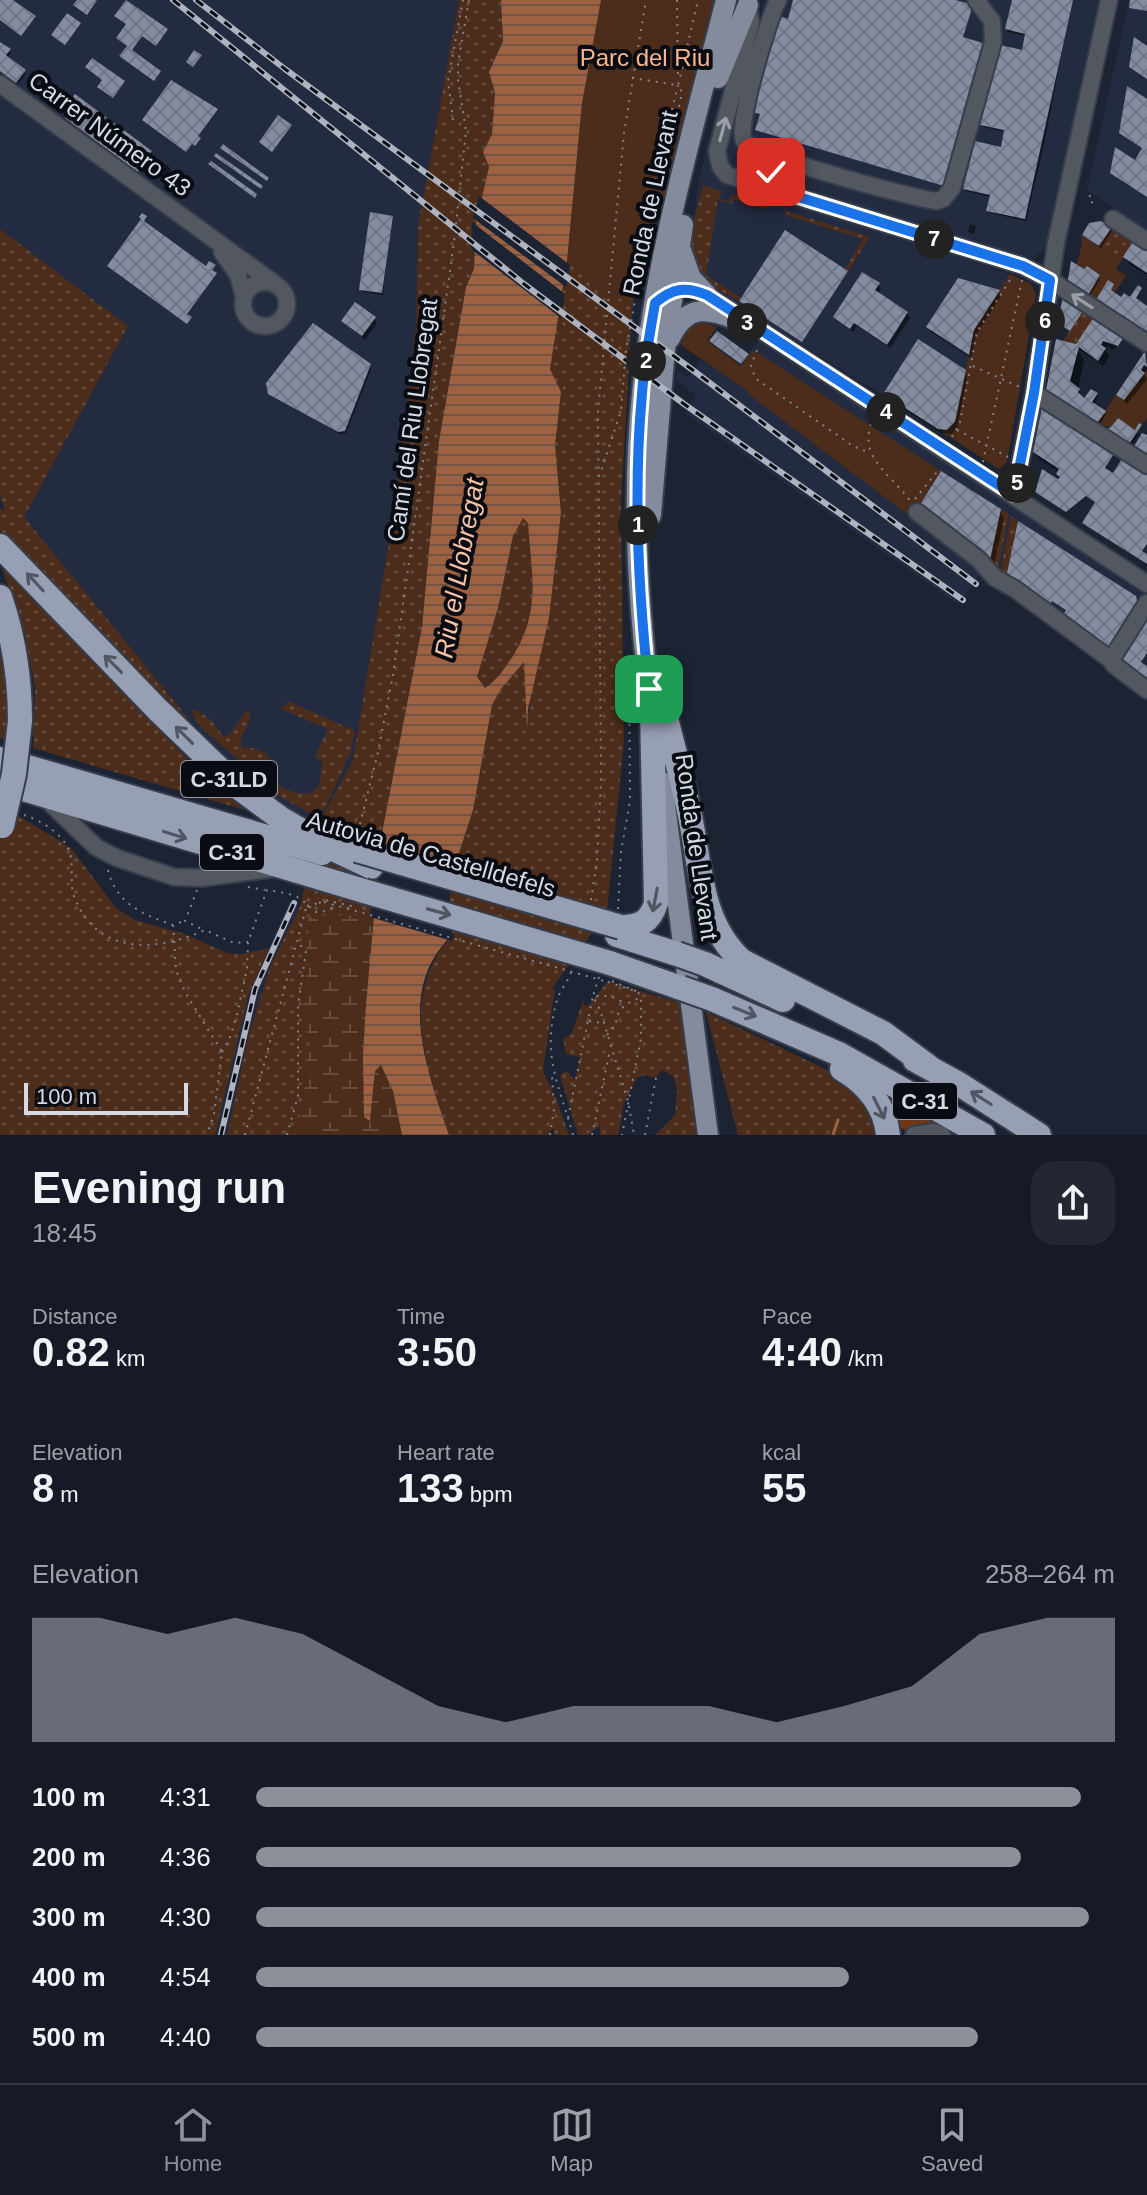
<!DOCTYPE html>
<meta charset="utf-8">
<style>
:root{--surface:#151a26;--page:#222732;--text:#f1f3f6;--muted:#9da1a7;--line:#343843;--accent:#8c9099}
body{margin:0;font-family:Helvetica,sans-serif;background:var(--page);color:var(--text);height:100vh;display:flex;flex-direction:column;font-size:30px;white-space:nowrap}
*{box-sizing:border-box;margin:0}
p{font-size:26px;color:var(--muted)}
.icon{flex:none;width:44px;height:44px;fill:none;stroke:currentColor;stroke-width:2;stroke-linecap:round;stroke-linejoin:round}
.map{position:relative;height:1135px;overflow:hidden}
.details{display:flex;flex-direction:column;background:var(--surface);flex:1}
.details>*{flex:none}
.scale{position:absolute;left:24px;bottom:20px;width:164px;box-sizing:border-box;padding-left:8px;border:4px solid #d5dae5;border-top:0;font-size:22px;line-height:28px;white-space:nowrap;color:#d5dae5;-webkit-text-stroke:6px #090c13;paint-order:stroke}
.pin{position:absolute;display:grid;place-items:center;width:68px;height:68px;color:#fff;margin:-34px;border-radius:16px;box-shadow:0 4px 12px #0006}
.km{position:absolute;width:40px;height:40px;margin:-20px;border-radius:50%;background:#222;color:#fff;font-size:22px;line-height:40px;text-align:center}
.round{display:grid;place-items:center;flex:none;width:84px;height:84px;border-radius:24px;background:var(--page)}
.head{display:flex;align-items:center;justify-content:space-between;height:136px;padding:0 32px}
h1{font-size:44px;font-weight:700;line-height:60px}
.figures{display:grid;grid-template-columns:repeat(3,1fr);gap:12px;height:136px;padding:8px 32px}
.figures div{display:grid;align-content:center}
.figures b{font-size:40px;font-weight:700}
.figures small{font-size:22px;font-weight:400}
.figures p{font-size:22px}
.chart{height:224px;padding:16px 32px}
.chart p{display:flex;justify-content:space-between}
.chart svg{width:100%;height:144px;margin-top:8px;fill:var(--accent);opacity:.7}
ul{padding:0 32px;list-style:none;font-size:26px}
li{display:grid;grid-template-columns:128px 96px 1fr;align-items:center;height:60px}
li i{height:20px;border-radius:10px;background:var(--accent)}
.tab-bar{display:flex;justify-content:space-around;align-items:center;height:112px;border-top:2px solid var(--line);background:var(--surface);font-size:22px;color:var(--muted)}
.tab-bar a{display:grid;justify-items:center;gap:4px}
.tab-bar .current{color:var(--accent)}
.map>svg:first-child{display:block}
.built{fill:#232b41}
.grass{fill:url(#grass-dots)}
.forest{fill:url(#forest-firs)}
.wetland{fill:url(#wetland-marsh)}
.green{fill:#4c2d1b}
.water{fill:url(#water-rules);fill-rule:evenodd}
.pier{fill:#1c2332}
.shadow{fill:#0007}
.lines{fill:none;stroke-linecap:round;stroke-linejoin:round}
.stream{stroke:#9d6241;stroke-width:3}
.building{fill:url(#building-cross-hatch)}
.minor-casing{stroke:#363d4b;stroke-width:20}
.major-casing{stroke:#363d4b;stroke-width:24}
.highway-casing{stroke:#363d4b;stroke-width:28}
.path{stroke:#7e8491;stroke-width:2;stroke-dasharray:2 6;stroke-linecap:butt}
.minor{stroke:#53575f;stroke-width:16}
.major{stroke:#838b9c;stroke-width:20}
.highway{stroke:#969fb3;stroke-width:24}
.rail-casing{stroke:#aeb3bf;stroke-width:6}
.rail{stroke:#090c13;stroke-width:3;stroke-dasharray:9;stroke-linecap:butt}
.highway-bridge-casing{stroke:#363d4b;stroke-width:28;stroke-linecap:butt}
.path-bridge{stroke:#7e8491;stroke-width:2;stroke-dasharray:2 6;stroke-linecap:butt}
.highway-bridge{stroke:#969fb3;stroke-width:24}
.oneway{stroke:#9a9fa9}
.oneway2{stroke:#505663}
.route-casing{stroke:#fff;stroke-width:16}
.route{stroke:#1a73e8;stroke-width:10}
.labels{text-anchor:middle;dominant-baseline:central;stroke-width:8;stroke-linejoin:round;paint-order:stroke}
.shield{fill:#090c13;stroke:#989ca6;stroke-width:2}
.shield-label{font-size:22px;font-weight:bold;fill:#d5dae5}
.park-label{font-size:24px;fill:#fbb58f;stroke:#090c13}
.street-label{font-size:24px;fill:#d5dae5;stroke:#090c13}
.water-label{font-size:26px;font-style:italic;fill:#f7c2a6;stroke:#090c13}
</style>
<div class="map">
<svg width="1147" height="1135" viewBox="0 0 1147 1135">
<defs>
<pattern id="grass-dots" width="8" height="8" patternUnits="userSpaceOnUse" patternTransform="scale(2)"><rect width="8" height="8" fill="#4c2d1b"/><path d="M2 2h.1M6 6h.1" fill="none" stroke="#654b3c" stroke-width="1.8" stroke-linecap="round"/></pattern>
<pattern id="forest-firs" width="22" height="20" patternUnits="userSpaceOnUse" patternTransform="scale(2)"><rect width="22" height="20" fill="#6e3715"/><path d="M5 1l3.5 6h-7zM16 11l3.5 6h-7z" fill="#825337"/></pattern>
<pattern id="wetland-marsh" width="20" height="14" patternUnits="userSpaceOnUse" patternTransform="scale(2)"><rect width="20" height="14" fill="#4c2d1b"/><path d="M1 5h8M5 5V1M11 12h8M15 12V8" fill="none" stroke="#654b3c"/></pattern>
<pattern id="water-rules" width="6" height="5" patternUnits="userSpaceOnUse" patternTransform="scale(2)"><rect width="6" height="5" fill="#9d6241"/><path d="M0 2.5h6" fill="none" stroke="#735343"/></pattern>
<pattern id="building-cross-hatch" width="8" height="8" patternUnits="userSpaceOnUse" patternTransform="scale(2)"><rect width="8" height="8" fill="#848ca0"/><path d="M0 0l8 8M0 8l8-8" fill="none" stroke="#707685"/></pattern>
</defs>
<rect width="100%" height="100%" fill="#1c2332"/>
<path class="built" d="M0,0H459L418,226L416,325L391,530L353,760L318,825L264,792L210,745L24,517L128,326L0,229Z
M764,0H1099L1048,241L1043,250L1034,257H1013L732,169L727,156L731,130Z
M1129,0H1147V229L1087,191Z
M731,69L713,154L745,187L1010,274L974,330L955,422L951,428L939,430L721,295L695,276L688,253L699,179L720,96Z
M760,337L1146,591V596L1104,663L981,573L959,605L685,413L696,396L676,380L677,370L688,378L701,360L731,379Z
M289,902L300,907L271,964L248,1038L227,1135H215L248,996Z"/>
<path class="grass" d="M459,0H501L503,41L489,72L495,93L492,134L483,152L489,167L476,223L474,269L466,287L439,441L422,627L381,838L374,915L308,917L309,944L302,1011L310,1045L298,1135H227L248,1038L271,964L300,907L318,825L353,760L391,530L416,325L418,226Z
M703,185L721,191L719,198L729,202L732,194L769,206L765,209L734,199L732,204L718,200L706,275L741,298L739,301C727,294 711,287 702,277C681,256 697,210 703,185Z
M785,211L870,237L848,271L845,269L863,239L785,215Z
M1112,227L1133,241L1121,261L1099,246Z
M0,229L128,326L24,517L210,745L0,530V508L5,511L0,496Z
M636,246L621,501L624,740L607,912L552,988L555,989L543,1071L557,1101L569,1135H554V1127L548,1135H449C426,1066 399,999 450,937L446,893L473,810L492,705L501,689L524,661L527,721L537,662L549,618L561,513L555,445L561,392L550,369L567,261L613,294Z
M1083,311L1094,317L1076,344L1063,341Z
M1001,509L1009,514L997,574H1000L1011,516L1018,521L1007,573L998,577L988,565Z
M523,517L528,523C531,574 542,609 513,656C504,669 497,679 484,688L477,677L498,608L513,536Z
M0,563L196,768L255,813L33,748L35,688L25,634Z
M0,625L7,657L9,741L0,738Z
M288,701L355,731L350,754L325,809L313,815L279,796L203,729L195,720L192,711L194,709L209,718L224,737L230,734L247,710L250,712C252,726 237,735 242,748H253L268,755L279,785C290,793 316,801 320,781C321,775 321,767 322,761L315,757L328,729L281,709Z
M0,813L17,815L71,848L116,908L135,920L185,934L227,953L241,954L269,948L248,996L215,1135H0Z
M608,981L687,1005L703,1135H655L675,1115L677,1089L673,1076L662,1070L656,1078L645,1075L637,1078L624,1103L618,1135H600V1126L587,1135H578L560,1075L567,1071L575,1080L580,1057L566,1054L563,1039L572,1033L584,997L583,1005L588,1006Z
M706,1012L854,1083L883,1135H738Z"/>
<path class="forest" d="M901,1110L929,1119L934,1125C921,1134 909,1134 895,1125L893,1115Z"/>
<path class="wetland" d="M374,915L363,1054L370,1121L375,1071L381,1065L393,1091L402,1135H298L310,1045L302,1011L309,944L308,916Z"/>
<path class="green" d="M601,0H715L662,209L645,241L636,246L633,308L567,261L582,103Z
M1081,235L1121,261L1116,269L1126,276L1115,292L1111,290L1094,303L1087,297L1101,272L1099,274L1087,266L1084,269L1077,265L1082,243Z
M1010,274L1031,284L1036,294L1007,462L999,469L939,430H948L955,423L974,330Z
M702,322L717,327L707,341L741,366L753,350L941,471L911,517L748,394L749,392L681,345L687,329Z
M1147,370V418L1142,425L1139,424L1135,430L1118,418L1110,428L1098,422L1116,395L1137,380L1140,382Z"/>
<path class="water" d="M501,0H601L582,103L567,261L550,369L561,392L555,445L561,513L549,618L528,709L527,730L524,662L501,689L492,705L473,810L446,893L450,936C445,943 439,949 435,956C402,1009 431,1082 449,1135H402L393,1091L381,1065L375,1071L370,1121L364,1117L363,1054L366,1005L381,838L422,627L439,441L466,287L474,269L476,223L489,167L483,152L492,134L495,93L489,72L503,41ZM523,518L528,523C531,574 542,609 513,656C504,669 498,679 485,688L477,677L498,608L513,536Z"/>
<path class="pier" d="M479,196L570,265L566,287L473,218Z
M472,222L565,294L561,318L471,249Z
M376,849L457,873L450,894L449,924L454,936L452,941L370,917Z"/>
<path class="shadow" d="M1015,0H1072L1044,145L1026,221L990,213L992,197L966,191L965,188L1002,149L1006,132L983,127L982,124L1023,52L1027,36L1008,32L1007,29Z
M0,44L11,53L7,58L26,74L18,84L0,71Z
M166,164L171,169L167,175L161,171Z
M391,217L383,295L363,292L361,290Z
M970,224L976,226L974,234L968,232Z
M1110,228L1112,231L1101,248L1084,235Z
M1147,252V275L1129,264L1126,257Z
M1085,272L1100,279L1088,299Z
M878,285L881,289L878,294L907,313L910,318L890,348L857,326L853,332L836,317Z
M998,292L1001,296L976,335L971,358L931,332L929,327Z
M374,318L377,323L365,340L350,326Z
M1094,320L1123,339L1113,350L1108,346L1105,350L1109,357L1103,366L1077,348Z
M1075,346L1084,360L1078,390L1081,393L1079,396L1085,402L1096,395L1098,397L1093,405L1106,415L1099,425L1107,431L1136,433L1138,436L1128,450L1064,413Z
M1146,354L1147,369L1144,374L1147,379L1127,404L1118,395Z
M369,366L371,369L346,433L340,434L270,393Z
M965,372L967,377L957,429L951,434L942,433L888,399L885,394Z
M1116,451L1104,470L1114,476L1147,471V544L1141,553L1147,555V565L1086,525L1097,502L1087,496L1067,512L1038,493L1059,482L1062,477L1060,472L1039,459L1035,452Z
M1000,511L1004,518L994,565L962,537Z"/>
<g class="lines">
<path class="stream" d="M833,1135L838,1120"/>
</g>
<path class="building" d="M0,0H13L36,16L21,36L0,20Z
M77,0H97L87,15L73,5Z
M126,0L168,29L156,46L142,36L132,50L161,71L154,81L119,56L127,46L116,38L126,24L114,16Z
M793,0H956L973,5L963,37L986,44L944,186L755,130L760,114L752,112L780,16L788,19Z
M1012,0H1073L1025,219L986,211L990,195L963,189L975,141L1001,147L1004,130L980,125L1000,45L1022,50L1025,34L1005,29Z
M1130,0H1147V11L1129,8Z
M67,13L81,23L65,45L51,35Z
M1134,37L1147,46V79L1129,67Z
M0,42L11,49L6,55L26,70L16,83L0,71Z
M194,50L202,55L193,67L186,62Z
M92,58L125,81L113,98L97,87L102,80L85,67Z
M171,80L218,109L198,136L201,138L195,146L192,144L186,152L142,120Z
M1127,86L1147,99V197L1110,173L1115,147L1135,160L1142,148L1119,133Z
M75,94L152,151L138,172L65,118L69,112L62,107L68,99L75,104L77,101L72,98Z
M278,115L292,125L272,152L259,142Z
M223,144L269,178L267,181L220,148Z
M216,153L263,186L261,189L214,156Z
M211,161L257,194L255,198L208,164Z
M370,212L393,216L382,293L359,290Z
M142,213L147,216L144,221L206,266L209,261L216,265L212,270L217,273L187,314L192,317L187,324L107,266L141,219L139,217Z
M1101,221L1112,227L1099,246L1082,235L1089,223Z
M785,230L848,271L802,342L739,301Z
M1133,241L1147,250V273L1123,257Z
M1071,261L1084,269L1087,266L1100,275L1087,297L1067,285Z
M862,272L880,283L875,290L908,312L887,345L854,323L850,329L833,317Z
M958,278L1000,290L974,330L969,355L926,327Z
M1108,280L1114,284L1111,290L1121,297L1124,293L1130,297L1138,285L1142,288L1136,298L1147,306V337L1094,303Z
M1063,297L1083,311L1070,331L1057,323Z
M355,302L376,317L362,336L341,321Z
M1094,317L1124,337L1118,346L1103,341L1101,345L1106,348L1098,361L1079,347L1070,381L1080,389L1078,392L1084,398L1091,389L1098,393L1092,402L1106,411L1098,422L1106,428H1110L1118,418L1135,430L1139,423L1142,425L1125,450L1045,395L1056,339L1076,344Z
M313,323L371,364L345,431L338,432L268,394L266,383Z
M717,331L749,354L741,364L709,341Z
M918,339L966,370L955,422L947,430L938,429L883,394Z
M1145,351L1147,367L1144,365L1141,370L1145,373L1124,400L1116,395Z
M1043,402L1117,449L1105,468L1113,473L1125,454L1147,468V544L1142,551L1147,554V564L1082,523L1095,502L1086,496L1066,512L1035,492L1042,469L1058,479L1060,477L1056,474L1059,469L1033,452Z
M1142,433L1147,435V461L1130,453Z
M941,471L1001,509L990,560L919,506Z
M1018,521L1136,596L1138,605L1109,650L1063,615L1066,610L1052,601L1050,605L1007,573Z
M1147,615V653L1141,662L1147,666V679L1120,658Z"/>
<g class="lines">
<g class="minor-casing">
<path id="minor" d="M778,0C769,17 735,128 744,141C752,155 912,198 936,201L943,199L952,188L993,42L992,21L976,0
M748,5L751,23L717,151L720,166L727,175L1023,266L1050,280L1147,343
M0,84L274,283
M766,187L776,157
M1113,219L1147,241
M222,252L238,275L244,297
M243 304a22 22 0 1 1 44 0a22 22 0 1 1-44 0Z
M707,295L1147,584
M1034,393L1147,465
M1014,495L1034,393L1056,243L1109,0
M917,512L978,559L995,578L1015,589L1111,660L1114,665L1147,690
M1111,660L1147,603
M46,799L96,847L117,858L174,877L202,878L277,868
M914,1135L934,1132L942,1135"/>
</g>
<g class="major-casing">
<path id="major" d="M718,78L748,5
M681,250L691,278L707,295
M670,338C690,297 714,312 749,324
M651,515L665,349L683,225
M654,727C638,617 631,503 642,393C655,259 693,129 726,0
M662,782L708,1135"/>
</g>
<g class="highway-casing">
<path id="highway" d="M0,546L158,710L238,787L280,818L335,850L371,867
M0,597C14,638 20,678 20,721
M662,702C671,739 681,775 689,811C701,865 699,922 742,961L883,1033L929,1067
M0,759L322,853
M0,782L364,891
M621,927C640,927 650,922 656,903L652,711
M617,935L677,954
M610,963L681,988
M705,964L783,1000
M712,999L839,1054L983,1135
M915,1060L959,1084L1039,1135
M842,1069C867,1084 885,1105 888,1135"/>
</g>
<path class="path" d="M677,0L678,79
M632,78L677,85
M453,120L448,81L463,0
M671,146L682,92L678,86L698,0
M1090,195L1089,200L1093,203
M757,350L751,365L755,378L853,446L870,453
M973,366L1022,388
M871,424C859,459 892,475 910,501
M957,430L1008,457
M952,437L960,422L977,332L1012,277
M983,462L1022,280
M599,477L621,411L626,349L634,307L637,261L646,207L654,184L678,85
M915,499L940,468
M24,815C40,820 60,832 68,848C75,863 69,881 74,896C96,956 157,952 205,930L234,943L248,942
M358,832L378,752L393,675L454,242L466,131L458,80V63L469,0
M108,870C116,904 144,915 173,925L184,921
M248,887L265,890
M197,890L185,921L204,930
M591,900L597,860L601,782L598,410L624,133L646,0
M307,906L319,903
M618,909L621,852L630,801L629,656
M173,925L176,970L185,992L222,1052L214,1114L207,1135
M571,972C568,982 560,990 557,1000C541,1057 559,1083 573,1135
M599,977L593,996L600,1010L628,1101
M608,982L638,992L641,998V1038L622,1135
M589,1021L602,1023
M607,1035L616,1025C616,1009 626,1003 640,998
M222,1052L229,1040L237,1015L247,968L248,942L267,890C278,892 293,893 302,900C308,905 311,909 318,913L337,907
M629,1106L634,1135
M568,1118L593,996H610L625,1003
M245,1135L306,908
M287,1135L298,1096V1006L306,951L298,943
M550,1135L554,1109L552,1076
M592,1135L610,1050
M645,1135L656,1078"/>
<use href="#minor" class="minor"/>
<use href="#major" class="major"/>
<use href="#highway" class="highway"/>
<g class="rail-casing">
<path id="rail" d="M173,0L524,284L684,404L963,600
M196,0L285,69L690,368L976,584
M221,1135L255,989L294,903"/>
</g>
<use href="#rail" class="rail"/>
<g class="highway-bridge-casing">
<path id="highway-bridge" d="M2,826L14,774L20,721
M357,850L621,927
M364,891L610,963
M677,954L705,964
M681,988L712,999"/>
</g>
<path class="path-bridge" d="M324,902L608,982
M319,903L325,900L356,907
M612,981L638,992"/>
<use href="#highway-bridge" class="highway-bridge"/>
</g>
<defs><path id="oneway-shaft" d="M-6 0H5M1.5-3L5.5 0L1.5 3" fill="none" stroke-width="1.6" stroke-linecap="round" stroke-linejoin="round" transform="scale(2)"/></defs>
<g class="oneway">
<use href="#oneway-shaft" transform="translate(723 129) rotate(-75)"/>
<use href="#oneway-shaft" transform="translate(1082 301) rotate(-147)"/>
</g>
<g class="oneway2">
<use href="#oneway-shaft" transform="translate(35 582) rotate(-133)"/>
<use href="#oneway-shaft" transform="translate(113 664) rotate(-135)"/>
<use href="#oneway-shaft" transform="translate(184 735) rotate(-135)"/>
<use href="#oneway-shaft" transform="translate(175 835) rotate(17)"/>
<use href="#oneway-shaft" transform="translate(655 900) rotate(101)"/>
<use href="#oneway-shaft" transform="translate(439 912) rotate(15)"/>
<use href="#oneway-shaft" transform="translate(745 1012) rotate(22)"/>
<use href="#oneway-shaft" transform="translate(981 1098) rotate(-148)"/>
<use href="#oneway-shaft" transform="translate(879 1108) rotate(63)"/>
</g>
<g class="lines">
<g class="route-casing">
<path id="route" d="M649,689C638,591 633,492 642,394C644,364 650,333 655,303C673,288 686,286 707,295L1014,495L1034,393L1050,280L1023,266L766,187L771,172"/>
</g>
<use href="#route" class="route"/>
</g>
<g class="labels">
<g class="shield">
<rect x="181" y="761" width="96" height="36" rx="6"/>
<rect x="200" y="834" width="64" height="36" rx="6"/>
<rect x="893" y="1083" width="64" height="36" rx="6"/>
</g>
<g class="shield-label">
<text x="229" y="779">C-31LD</text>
<text x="232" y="852">C-31</text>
<text x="925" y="1101">C-31</text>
</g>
<g class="park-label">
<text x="645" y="57">Parc del Riu</text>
</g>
<g class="street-label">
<text transform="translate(110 134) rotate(36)">Carrer Número 43</text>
<text transform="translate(650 203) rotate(-78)">Ronda de Llevant</text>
<text transform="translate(412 420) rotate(-82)">Camí del Riu Llobregat</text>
<text transform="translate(697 847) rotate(82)">Ronda de Llevant</text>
<text transform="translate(431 854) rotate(16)">Autovia de Castelldefels</text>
</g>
<g class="water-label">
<text transform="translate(459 568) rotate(-80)">Riu el Llobregat</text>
</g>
</g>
</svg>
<div class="scale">100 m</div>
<div class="pin" style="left:649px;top:689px;background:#1e9e55"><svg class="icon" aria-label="arrive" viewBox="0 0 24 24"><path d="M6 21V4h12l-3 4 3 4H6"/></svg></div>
<div class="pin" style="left:771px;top:172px;background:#d93025"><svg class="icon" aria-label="check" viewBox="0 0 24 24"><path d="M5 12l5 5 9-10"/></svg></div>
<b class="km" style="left:638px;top:525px">1</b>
<b class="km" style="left:646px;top:361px">2</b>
<b class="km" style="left:747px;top:323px">3</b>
<b class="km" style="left:886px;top:412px">4</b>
<b class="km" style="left:1017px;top:483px">5</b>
<b class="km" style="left:1045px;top:321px">6</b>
<b class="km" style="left:934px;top:239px">7</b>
</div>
<section class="details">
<div class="head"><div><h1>Evening run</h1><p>18:45</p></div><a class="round"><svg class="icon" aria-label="share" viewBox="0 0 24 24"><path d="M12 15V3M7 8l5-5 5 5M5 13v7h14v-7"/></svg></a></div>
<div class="figures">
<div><p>Distance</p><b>0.82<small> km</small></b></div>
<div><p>Time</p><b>3:50</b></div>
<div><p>Pace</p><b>4:40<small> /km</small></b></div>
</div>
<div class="figures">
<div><p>Elevation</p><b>8<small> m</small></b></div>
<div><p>Heart rate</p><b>133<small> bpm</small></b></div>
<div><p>kcal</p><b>55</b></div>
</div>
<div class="chart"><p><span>Elevation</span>258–264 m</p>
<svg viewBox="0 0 160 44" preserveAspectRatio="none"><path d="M0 44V6L10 6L20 11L30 6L40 11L50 22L60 33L70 38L80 33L90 33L100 33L110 38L120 33L130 27L140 11L150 6L160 6V44z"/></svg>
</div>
<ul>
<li><b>100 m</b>4:31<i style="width:96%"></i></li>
<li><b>200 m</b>4:36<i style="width:89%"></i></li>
<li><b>300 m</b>4:30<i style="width:97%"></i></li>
<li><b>400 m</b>4:54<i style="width:69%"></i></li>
<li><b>500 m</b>4:40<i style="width:84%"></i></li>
</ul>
</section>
<nav class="tab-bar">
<a class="current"><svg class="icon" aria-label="home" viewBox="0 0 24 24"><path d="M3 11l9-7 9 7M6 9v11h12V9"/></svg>Home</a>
<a><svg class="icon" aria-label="map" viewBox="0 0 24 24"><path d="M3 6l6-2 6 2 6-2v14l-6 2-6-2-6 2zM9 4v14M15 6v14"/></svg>Map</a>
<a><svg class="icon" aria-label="saved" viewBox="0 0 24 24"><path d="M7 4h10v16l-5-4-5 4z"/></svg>Saved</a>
</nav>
